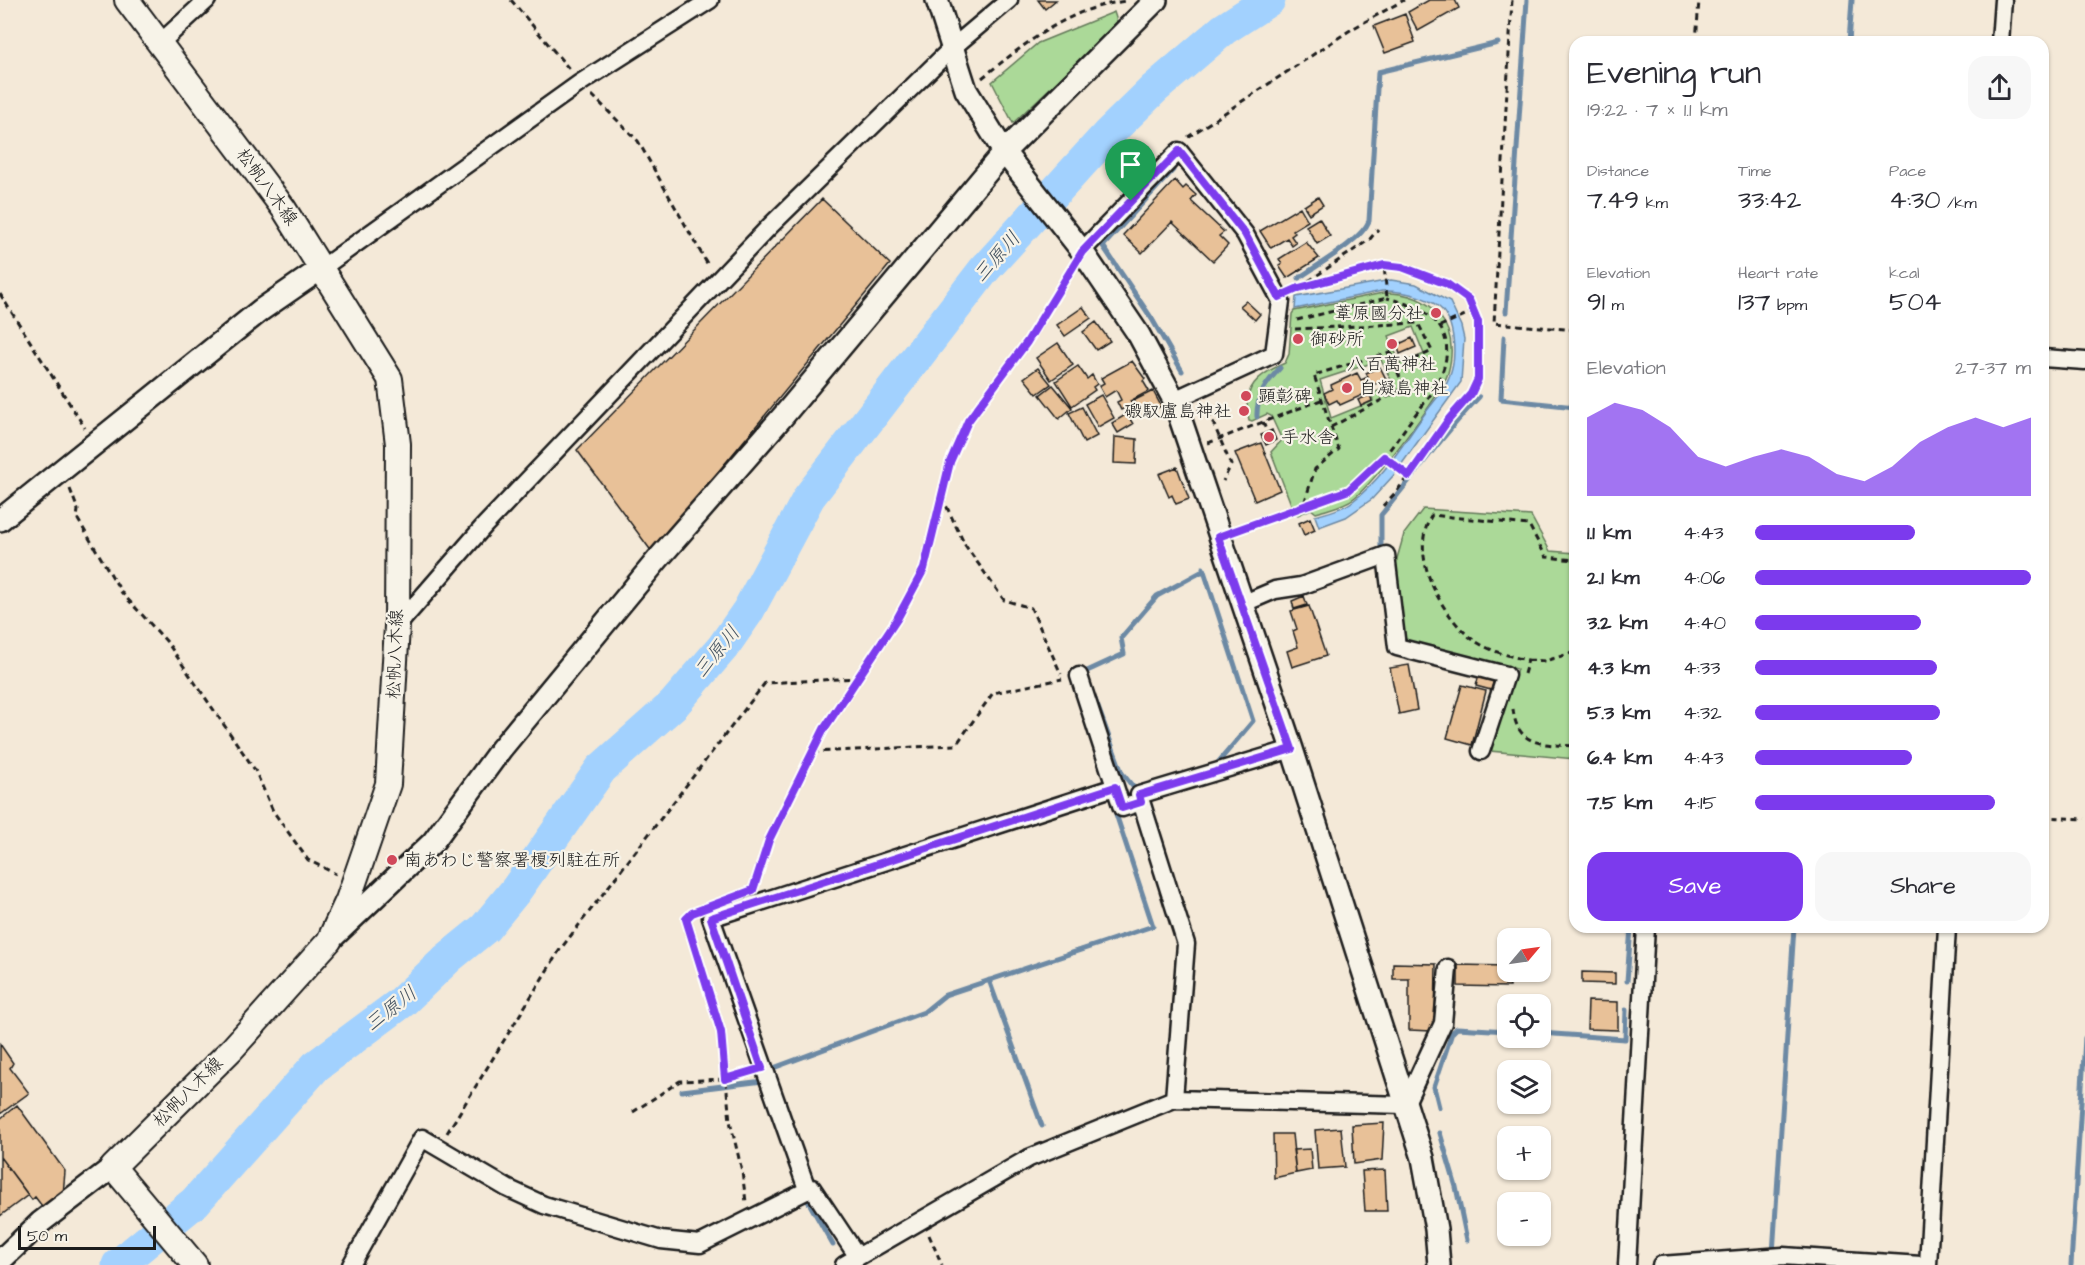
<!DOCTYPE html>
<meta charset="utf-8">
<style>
:root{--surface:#fff;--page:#f7f7f7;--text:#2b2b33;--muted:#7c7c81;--accent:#7c3aed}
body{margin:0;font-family:"Architects Daughter","Klee One",sans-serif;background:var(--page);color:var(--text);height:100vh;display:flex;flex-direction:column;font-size:22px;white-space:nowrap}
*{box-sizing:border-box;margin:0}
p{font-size:20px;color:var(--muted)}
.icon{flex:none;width:33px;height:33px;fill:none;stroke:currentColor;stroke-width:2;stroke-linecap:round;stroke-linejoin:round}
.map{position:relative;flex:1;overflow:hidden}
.details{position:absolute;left:1569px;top:36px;width:480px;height:897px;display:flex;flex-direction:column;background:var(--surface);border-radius:18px;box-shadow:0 2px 4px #0004}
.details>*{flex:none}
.needle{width:39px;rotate:61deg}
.buttons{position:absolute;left:1497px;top:928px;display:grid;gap:12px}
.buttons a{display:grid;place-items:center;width:54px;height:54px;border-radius:12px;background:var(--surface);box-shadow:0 2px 4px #0004;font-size:30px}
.scale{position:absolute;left:18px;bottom:15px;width:138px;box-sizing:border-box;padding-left:6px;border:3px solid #1c1c1c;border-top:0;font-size:16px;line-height:21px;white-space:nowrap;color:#1c1c1c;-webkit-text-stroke:4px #f7f3e8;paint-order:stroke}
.pin{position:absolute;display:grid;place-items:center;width:51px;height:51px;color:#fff;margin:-62px -26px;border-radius:50% 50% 50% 0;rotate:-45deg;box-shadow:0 0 6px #0007}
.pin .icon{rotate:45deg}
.round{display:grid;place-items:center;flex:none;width:63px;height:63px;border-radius:18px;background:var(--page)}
.head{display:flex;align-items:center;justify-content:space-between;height:102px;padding:0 18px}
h1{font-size:33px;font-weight:600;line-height:45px}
.metrics{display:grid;grid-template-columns:repeat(3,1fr);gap:9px;height:102px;padding:6px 18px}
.metrics div{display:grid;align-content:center}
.metrics b{font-size:26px;font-weight:600}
.metrics small{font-size:16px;font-weight:400}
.metrics p{font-size:16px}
.chart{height:168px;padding:12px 18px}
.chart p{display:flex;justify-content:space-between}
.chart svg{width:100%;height:108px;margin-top:6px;fill:var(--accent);opacity:.7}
.action{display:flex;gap:12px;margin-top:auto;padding:12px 18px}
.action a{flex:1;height:69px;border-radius:18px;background:var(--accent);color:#fff;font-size:24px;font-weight:600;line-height:69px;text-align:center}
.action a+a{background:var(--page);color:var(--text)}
ul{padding:0 18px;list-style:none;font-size:20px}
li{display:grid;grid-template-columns:96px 72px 1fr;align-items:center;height:45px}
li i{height:15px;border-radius:8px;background:var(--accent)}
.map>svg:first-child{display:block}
.green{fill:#abd998;stroke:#647a5a;stroke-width:1.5;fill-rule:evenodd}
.water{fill:#a2d1fe;stroke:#6c89a4;stroke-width:1.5}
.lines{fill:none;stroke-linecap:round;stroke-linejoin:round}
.stream{stroke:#6c89a4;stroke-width:5}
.river{stroke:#a2d1fe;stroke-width:33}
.building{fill:#e8c198;stroke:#1c1c1c;stroke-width:1.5}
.minor-casing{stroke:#1c1c1c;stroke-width:21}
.tertiary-casing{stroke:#1c1c1c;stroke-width:26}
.secondary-casing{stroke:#1c1c1c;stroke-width:28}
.path{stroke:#1c1c1c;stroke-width:3;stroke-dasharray:6 4.5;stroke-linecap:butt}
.minor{stroke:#f7f3e8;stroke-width:16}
.tertiary{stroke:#f7f3e8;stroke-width:21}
.secondary{stroke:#f7f3e8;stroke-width:24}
.route-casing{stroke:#fff;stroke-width:12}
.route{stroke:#7c3aed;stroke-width:8}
.poi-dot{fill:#d1495b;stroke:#f7f3e8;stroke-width:2}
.labels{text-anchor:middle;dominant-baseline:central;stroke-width:4.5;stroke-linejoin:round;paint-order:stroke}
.street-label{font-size:18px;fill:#1c1c1c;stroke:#f7f3e8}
.poi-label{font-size:18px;fill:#1c1c1c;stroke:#f7f3e8;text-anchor:start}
.water-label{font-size:20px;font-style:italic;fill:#445260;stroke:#f7f3e8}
</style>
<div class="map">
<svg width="2085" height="1265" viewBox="0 0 2085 1265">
<rect width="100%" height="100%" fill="#f4e9d8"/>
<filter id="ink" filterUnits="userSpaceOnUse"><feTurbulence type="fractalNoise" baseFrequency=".0167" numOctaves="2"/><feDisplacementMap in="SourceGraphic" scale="12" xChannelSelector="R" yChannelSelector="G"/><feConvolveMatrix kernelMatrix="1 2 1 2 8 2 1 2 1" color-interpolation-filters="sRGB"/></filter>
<g filter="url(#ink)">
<path class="green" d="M1114,12L1118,24L1013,123L992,82L1038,43Z
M1383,293C1432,292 1461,325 1448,373C1441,396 1374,482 1354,498C1344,506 1328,509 1316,513L1311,509L1298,515L1294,512L1271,452L1282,440L1271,416L1267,414L1252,421L1249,420C1241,387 1259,374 1285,363L1289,354L1292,314L1294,311ZM1413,327L1424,354L1400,364L1389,336ZM1381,360L1393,384L1372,394L1373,401L1331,418L1320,380Z
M1423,509L1531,516L1550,551L1575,553V759L1490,751L1517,669L1405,642L1396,562L1404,534Z"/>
<path class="water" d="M1391,280L1416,284L1450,302L1461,326L1464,339L1461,382L1393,476L1372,499L1346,517L1319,527L1315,516C1326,513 1344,509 1353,501C1384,477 1404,442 1426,412C1434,401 1445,390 1449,378C1457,359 1456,321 1439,307C1425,296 1400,290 1382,291L1295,309L1296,297Z"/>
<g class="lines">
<path class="stream" d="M1849,42L1852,0
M1173,170L1103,246L1152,319L1182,371
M1299,278C1317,265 1361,241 1369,221L1378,72L1498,43
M1506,312L1527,0
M1504,337L1501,399L1575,407
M1257,417C1256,396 1267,382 1280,368
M1381,546V515C1414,476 1443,434 1479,397
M1203,568L1253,721L1215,766
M1087,676L1085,672L1124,654L1121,638L1157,596L1203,571
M1095,699L1122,773L1138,793
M989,980L1042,1126
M1627,981L1631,927
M1540,1033L1625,1039L1626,1010
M768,1070L924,1012L945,995L1153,926L1113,805
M682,1091L763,1081
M1439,1107L1434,1087L1452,1033L1457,1028L1508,1031
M1440,1133L1456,1187L1467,1240
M804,1194L833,1245
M1773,1254L1794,927
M2071,1265L2085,1038"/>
<path class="river" d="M118,1265L195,1202L316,1066L402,1002L448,958L485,928L516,890L601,769L674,704L723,647L748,611L809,497L984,270L1107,135L1154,89L1224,29L1269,0"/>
</g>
<path class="building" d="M1038,0H1056L1045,9Z
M1429,0H1455L1459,8L1418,31L1408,12Z
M1405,14L1415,42L1385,53L1374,26Z
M1175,180L1183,189L1186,186L1196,195L1191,201L1224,232L1219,236L1228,245L1213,261L1172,222L1142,253L1123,235Z
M1318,197L1323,205L1309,214L1304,206Z
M822,199L890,264L652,552L577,450Z
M1300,207L1308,221L1293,230L1295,233L1291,236L1296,243L1292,246L1287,238L1271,248L1260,231Z
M1319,218L1330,236L1317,244L1306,226Z
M1306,242L1319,258L1287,278L1279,266L1282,264L1279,259Z
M1246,301L1260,314L1255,320L1240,306Z
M1083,307L1091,318L1065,336L1057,325Z
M1096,322L1110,341L1096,350L1083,332Z
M1412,338L1416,347L1400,354L1397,345Z
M1058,343L1073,365L1051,380L1036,358Z
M1132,361L1145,379L1143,381L1149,391L1130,401L1132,404L1121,410L1117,402L1121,400L1116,390L1105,397L1099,386L1104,383L1101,378Z
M1078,366L1087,379L1092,375L1097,384L1093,387L1095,390L1072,406L1056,381Z
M1380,367L1386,379L1371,386L1370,382L1363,385L1367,393L1340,405L1337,400L1329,404L1324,393L1332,389L1331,385L1357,373L1361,380L1368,377L1366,373Z
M1038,368L1051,384L1037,394L1024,378Z
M1053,385L1072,408L1059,419L1040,395Z
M1153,391L1161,406L1141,417L1133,401Z
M1101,395L1114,418L1098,427L1085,404Z
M1370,395L1372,401L1361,406L1358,400Z
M1082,407L1097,436L1084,443L1069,413Z
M1127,414L1133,424L1118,433L1112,423Z
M1272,430L1276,440L1266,445L1261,435Z
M1115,437L1137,439L1136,464L1114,463Z
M1261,443L1280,490L1255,501L1235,453Z
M1177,467L1189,499L1176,504L1172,495L1169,497L1159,474Z
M1572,484H1575V524H1570Z
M1310,518L1315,530L1304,535L1299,523Z
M1304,596L1307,605L1294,609L1292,601Z
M1309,606L1326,656L1292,667L1287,651L1298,647L1293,631L1297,629L1291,611Z
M1409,665L1417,710L1399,714L1390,668Z
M1479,675L1494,680L1491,690L1476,686Z
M1462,685L1486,691L1472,745L1447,738Z
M1393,963L1436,964L1435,1025H1432V1031L1409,1030V979H1393Z
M1458,965L1508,966L1510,987L1458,986Z
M1582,972L1615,973V984L1582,983Z
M1588,1001L1618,1002V1030L1587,1029Z
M0,1044L13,1063L10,1068L29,1093L0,1114Z
M17,1105L65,1171L63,1195L45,1210L35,1197L32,1200L0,1157V1119Z
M1384,1123L1382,1160L1354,1164L1352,1125Z
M1341,1128L1345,1167L1318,1169L1315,1130Z
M1273,1134H1292L1296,1173L1274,1178Z
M1310,1149L1312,1170L1296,1173L1293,1150Z
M0,1157L28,1195L0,1216Z
M1385,1170L1387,1211H1365L1362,1171Z"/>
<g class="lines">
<g class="minor-casing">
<path id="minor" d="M2000,42L2003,0
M158,45L207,0
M1082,251L1179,151L1245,234L1281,301L1274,354L1174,400
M322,268L580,83L710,0
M2043,358L2085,361
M1242,604L1275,590L1301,586L1386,555L1397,647L1506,675L1481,751
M397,626L484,526L770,226L951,49L1009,0
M1079,676L1122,808L1141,802
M1174,1099L1186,944L1139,795L1292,749
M807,1189L711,918L1115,787
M351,1265L422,1138L507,1188L544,1205L661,1240L700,1244L812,1188L858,1257
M844,1265L1029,1158L1174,1099L1405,1105L1443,1023L1448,968
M1627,1265L1646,927
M1661,1265L1783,1256L1921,1265
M1928,1265L1947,927"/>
</g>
<g class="tertiary-casing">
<path id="tertiary" d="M937,0L966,90L1004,152L1082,251L1139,335L1174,400L1292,749L1423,1158L1436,1229L1439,1265
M0,520L261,310L322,268
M332,938L433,842L501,749L658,559L784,415L1004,152L1156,0
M0,1261L41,1222L113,1167"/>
</g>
<g class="secondary-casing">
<path id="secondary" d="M127,0L284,209L390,379L398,444L397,626L388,784L348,900L329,941L232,1049L113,1167L195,1265"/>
</g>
<path class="path" d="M511,0L570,70
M1512,0L1494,323L1575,330
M1696,42L1699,0
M982,78C1026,43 1069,7 1127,1
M592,95L638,141L709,267
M1188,137L1352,29L1404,0
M1300,287L1370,239L1378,229
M1295,290L1372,267H1402L1460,291L1469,300L1474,311L1478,322L1479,361L1478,379L1471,395L1449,419L1397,491L1380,509
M0,294L85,428
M1297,320L1387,298L1384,265
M1440,326L1474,311
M1295,329L1418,323L1432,351L1396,368
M1390,352L1404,388L1331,427L1314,375Z
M1198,409L1209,413L1231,465L1223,481
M1263,422L1266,430
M1208,443L1321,400
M1384,457L1409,476
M70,489L78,510L77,518L122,593L167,642L255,770L273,811L308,860L336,874
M942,497L965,545L1004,600L1031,608L1061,674
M1304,504C1318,500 1335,498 1348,491C1372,477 1390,449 1406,427C1417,411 1433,395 1440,378C1461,328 1429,309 1387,298
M1238,531L1304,504L1315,469L1339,449L1331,427
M1528,660L1545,661L1575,652
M1524,674L1528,660C1508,656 1489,651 1472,639C1441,614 1407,554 1432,515L1529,525L1546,557L1575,560
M1513,709C1517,748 1545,744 1575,746
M813,752L956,745L993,693L1062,679
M2043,817L2085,819
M754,886L769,840L824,729L897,619L924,569L949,462L968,421L1027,342L1071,270
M695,912L686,919L721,1032L730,1121L742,1171L746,1202
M633,1112L680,1081L725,1079L749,1072
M447,1133L559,951L765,683L857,678
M929,1235L942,1265"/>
<use href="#minor" class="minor"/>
<use href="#tertiary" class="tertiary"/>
<use href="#secondary" class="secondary"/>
</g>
</g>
<g class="lines" filter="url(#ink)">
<g class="route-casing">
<path id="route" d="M1179,151L1245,234L1279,297L1299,288L1384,265L1402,267L1447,284L1469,300L1478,322V379L1471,394L1449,419L1409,476L1384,457L1349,490L1218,537L1292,749L1139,795L1141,802L1122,808L1115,787L711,918L762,1068L725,1079L721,1032L686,919L692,913L753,890L769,840L824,729L897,619L924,569L950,462L968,421L1027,342L1082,252Z"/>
</g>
<use href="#route" class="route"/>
</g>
<g class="poi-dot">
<circle cx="1436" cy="313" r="6"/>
<circle cx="1298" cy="339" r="6"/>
<circle cx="1392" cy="344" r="6"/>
<circle cx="1347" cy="388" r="6"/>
<circle cx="1246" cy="396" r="6"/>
<circle cx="1244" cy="411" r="6"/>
<circle cx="1269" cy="437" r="6"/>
<circle cx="392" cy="860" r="6"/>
</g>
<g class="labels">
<g class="street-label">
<text transform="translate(267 187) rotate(54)">松帆八木線</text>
<text transform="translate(395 654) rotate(-88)">松帆八木線</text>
<text transform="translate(188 1092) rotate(-45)">松帆八木線</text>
</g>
<g class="poi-label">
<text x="1424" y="313" text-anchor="end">葦原國分社</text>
<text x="1310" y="339">御砂所</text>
<text x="1392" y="364" text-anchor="middle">八百萬神社</text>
<text x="1359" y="388">自凝島神社</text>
<text x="1258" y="396">顕彰碑</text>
<text x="1232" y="411" text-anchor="end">磤馭盧島神社</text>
<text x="1281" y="437">手水舎</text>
<text x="404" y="860">南あわじ警察署榎列駐在所</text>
</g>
<g class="water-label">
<text transform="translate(997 257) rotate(-49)">三原川</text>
<text transform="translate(717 652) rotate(-51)">三原川</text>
<text transform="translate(391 1009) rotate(-38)">三原川</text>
</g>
</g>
</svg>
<div class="buttons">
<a><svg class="needle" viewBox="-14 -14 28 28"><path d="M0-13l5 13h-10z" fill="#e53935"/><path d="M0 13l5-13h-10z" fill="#7c7c81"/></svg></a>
<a><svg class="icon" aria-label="locate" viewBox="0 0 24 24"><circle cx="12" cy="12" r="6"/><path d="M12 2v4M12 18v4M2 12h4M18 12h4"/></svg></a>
<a><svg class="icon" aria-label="layers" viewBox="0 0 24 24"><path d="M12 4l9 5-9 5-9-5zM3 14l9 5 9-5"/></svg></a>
<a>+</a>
<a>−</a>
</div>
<div class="scale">50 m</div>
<div class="pin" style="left:1131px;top:201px;background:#1e9e55"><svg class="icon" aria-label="arrive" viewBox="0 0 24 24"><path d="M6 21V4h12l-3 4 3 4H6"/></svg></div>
<section class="details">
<div class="head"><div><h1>Evening run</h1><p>19:22 · 7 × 1.1 km</p></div><a class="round"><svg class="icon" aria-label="share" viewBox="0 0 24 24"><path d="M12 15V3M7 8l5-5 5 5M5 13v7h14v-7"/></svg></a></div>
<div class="metrics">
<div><p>Distance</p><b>7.49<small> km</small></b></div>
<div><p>Time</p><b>33:42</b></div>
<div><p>Pace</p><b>4:30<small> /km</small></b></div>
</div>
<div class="metrics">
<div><p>Elevation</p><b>91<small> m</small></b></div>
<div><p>Heart rate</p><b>137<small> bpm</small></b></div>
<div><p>kcal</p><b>504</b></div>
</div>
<div class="chart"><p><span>Elevation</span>27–37 m</p>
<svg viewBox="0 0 160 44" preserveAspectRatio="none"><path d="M0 44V12L10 6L20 9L30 16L40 28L50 32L60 28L70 25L80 28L90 35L100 38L110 32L120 22L130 16L140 12L150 16L160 12V44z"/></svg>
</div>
<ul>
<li><b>1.1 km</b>4:43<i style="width:58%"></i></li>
<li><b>2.1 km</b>4:06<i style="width:100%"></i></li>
<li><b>3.2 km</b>4:40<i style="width:60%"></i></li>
<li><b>4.3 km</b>4:33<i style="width:66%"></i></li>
<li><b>5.3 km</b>4:32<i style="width:67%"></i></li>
<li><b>6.4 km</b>4:43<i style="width:57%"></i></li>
<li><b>7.5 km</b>4:15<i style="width:87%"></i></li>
</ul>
<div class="action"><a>Save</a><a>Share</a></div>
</section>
</div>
